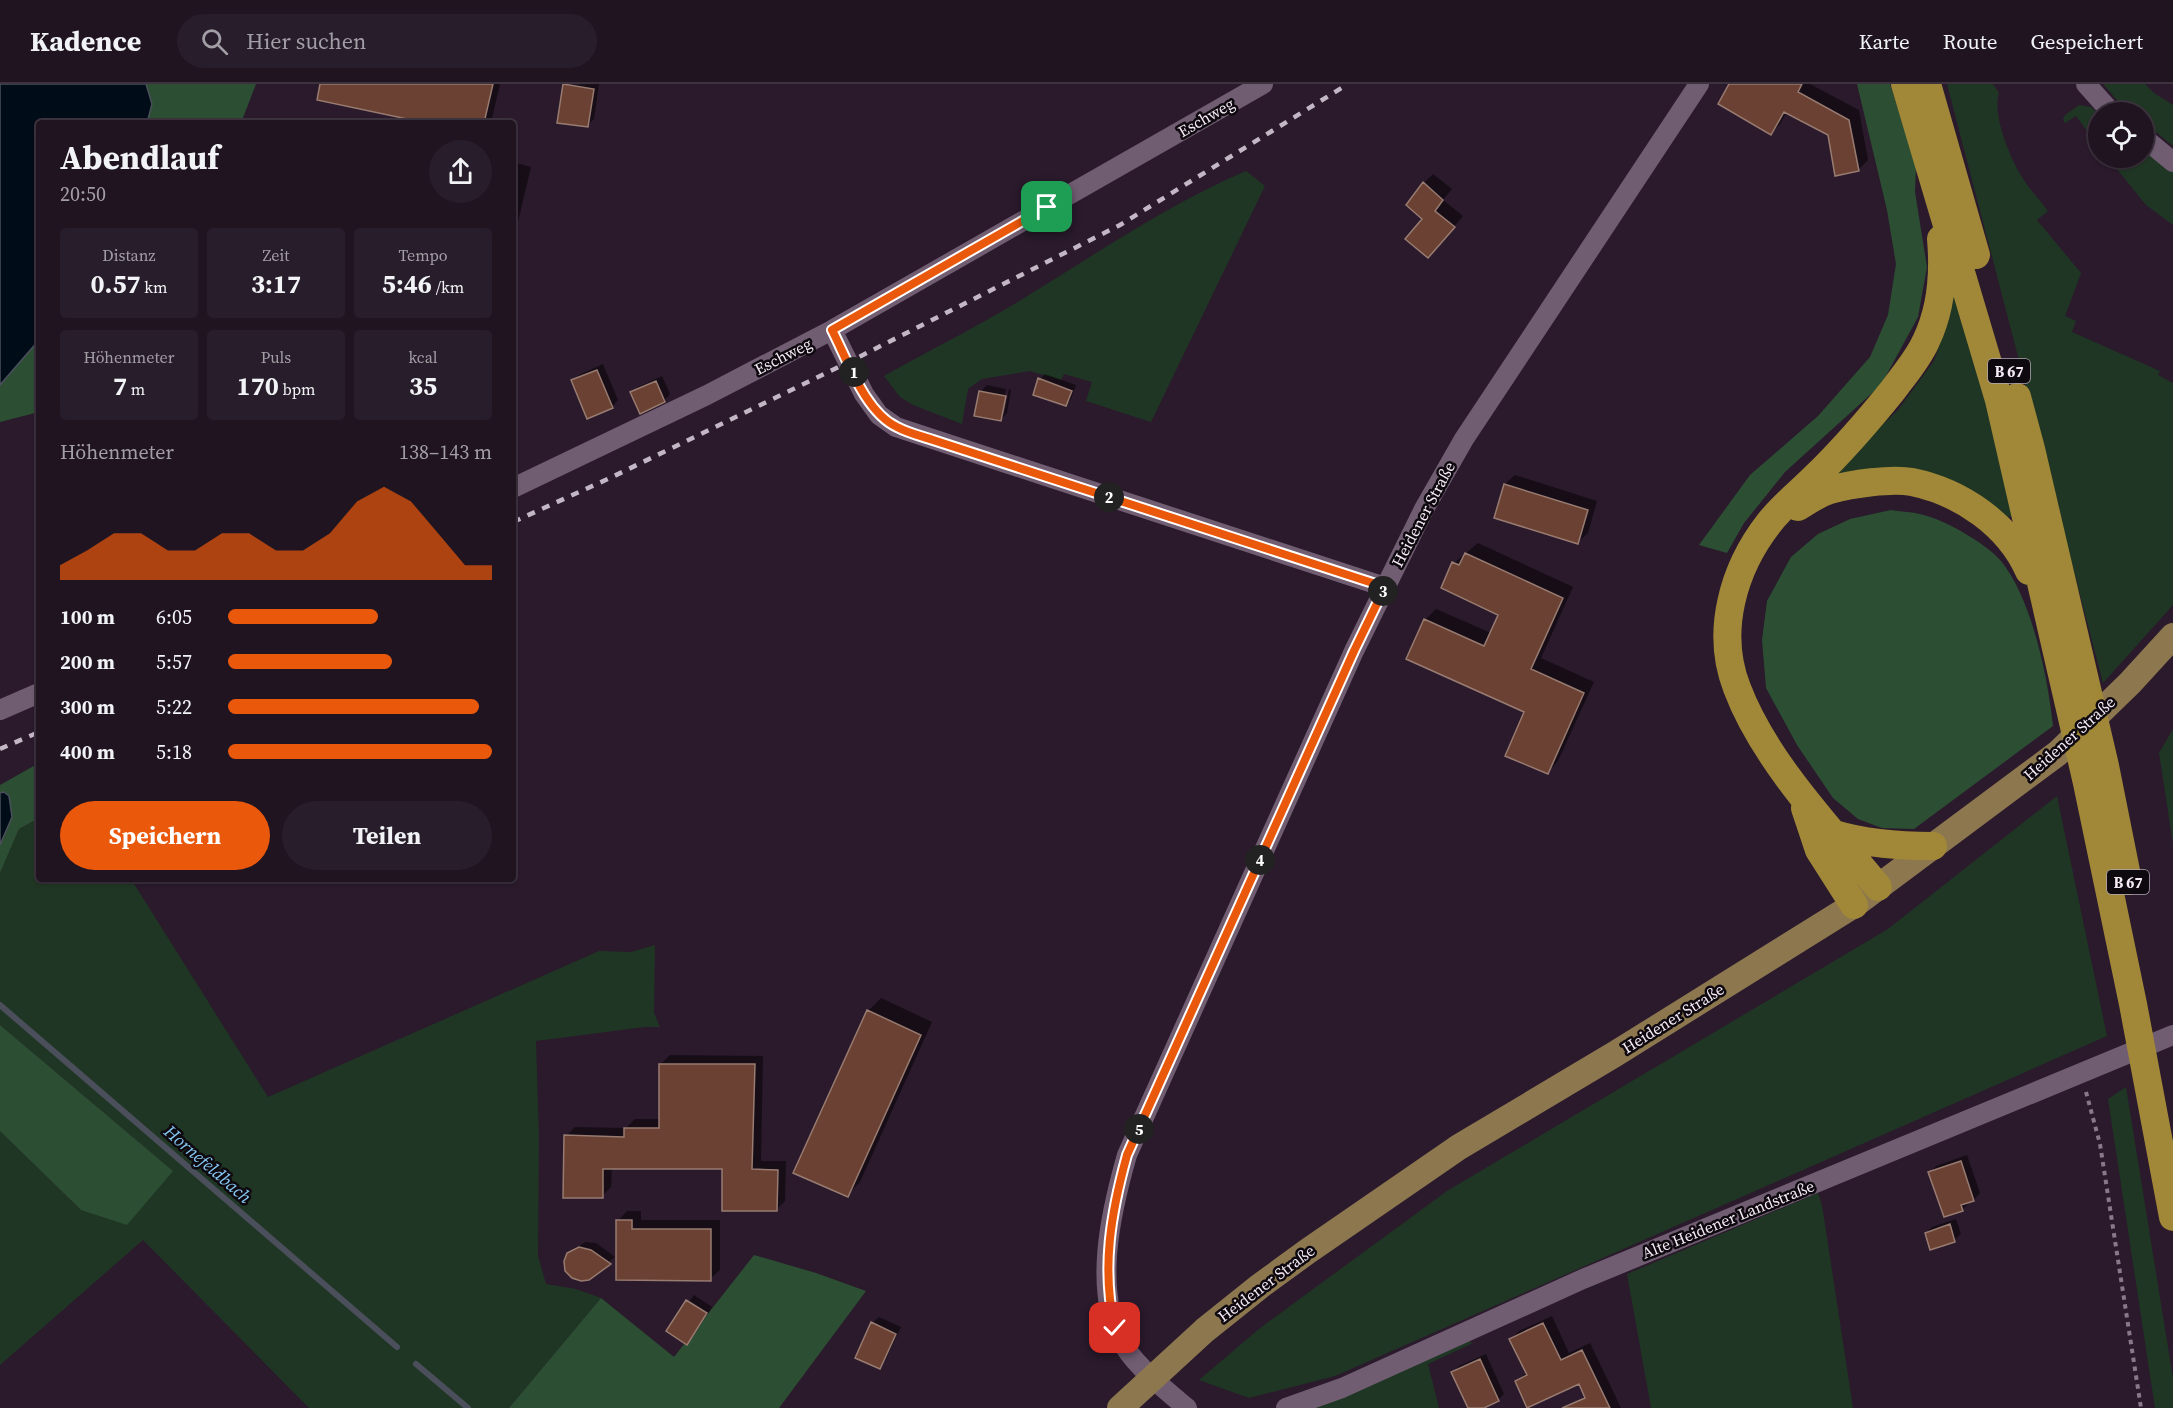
<!DOCTYPE html>
<html lang="de">
<meta charset="utf-8">
<style>
:root{--surface:#201421;--page:#281d2a;--text:#f1f3f6;--muted:#a29ea5;--line:#3d333f;--accent:#ea580c}
body{margin:0;font-family:"Source Serif 4",serif;background:var(--page);color:var(--text);height:100vh;display:flex;flex-direction:column;font-size:22px;white-space:nowrap}
*{box-sizing:border-box;margin:0}
p{font-size:20px;color:var(--muted)}
.icon{flex:none;width:33px;height:33px;fill:none;stroke:currentColor;stroke-width:2;stroke-linecap:round;stroke-linejoin:round}
.map{position:relative;flex:1;overflow:hidden}
.drawer{position:absolute;left:36px;top:36px;width:480px;height:762px;display:flex;flex-direction:column;background:var(--surface);border-radius:6px;box-shadow:0 2px 4px #0004,0 0 0 2px var(--line)}
.drawer>*{flex:none}
.fabs{position:absolute;left:2088px;top:18px;display:grid;gap:12px}
.fabs a{display:grid;place-items:center;width:66px;height:66px;border-radius:50%;background:var(--surface);box-shadow:0 2px 4px #0004,0 0 0 2px var(--line);font-size:30px}
.pin{position:absolute;display:grid;place-items:center;width:51px;height:51px;color:#fff;margin:-26px;border-radius:12px;box-shadow:0 3px 9px #0006}
.km{position:absolute;width:30px;height:30px;margin:-15px;border-radius:50%;background:#222;color:#fff;font-size:16px;line-height:30px;text-align:center}
.round{display:grid;place-items:center;flex:none;width:63px;height:63px;border-radius:32px;background:var(--page)}
.headline{display:flex;align-items:center;justify-content:space-between;height:102px;padding:0 24px}
h1{font-size:33px;font-weight:700;line-height:45px}
.figures{display:grid;grid-template-columns:repeat(3,1fr);gap:9px;height:102px;padding:6px 24px}
.figures div{display:grid;align-content:center;border-radius:6px;background:var(--page);text-align:center}
.figures b{font-size:26px;font-weight:700}
.figures small{font-size:16px;font-weight:400}
.figures p{font-size:16px}
.chart{height:168px;padding:12px 24px}
.chart p{display:flex;justify-content:space-between}
.chart svg{width:100%;height:108px;margin-top:6px;fill:var(--accent);opacity:.7}
.primary-button{display:flex;gap:12px;margin-top:auto;padding:12px 24px}
.primary-button a{flex:1;height:69px;border-radius:36px;background:var(--accent);color:#fff;font-size:24px;font-weight:700;line-height:69px;text-align:center}
.primary-button a+a{background:var(--page);color:var(--text)}
ul{padding:0 24px;list-style:none;font-size:20px}
li{display:grid;grid-template-columns:96px 72px 1fr;align-items:center;height:45px}
li i{height:15px;border-radius:8px;background:var(--accent)}
header{display:flex;align-items:center;gap:36px;box-sizing:border-box;height:84px;padding:0 30px;background:var(--surface);border-bottom:2px solid var(--line)}
header strong{font-size:28px}
nav{display:flex;gap:33px;margin-inline-start:auto;font-size:21px}
.search{width:420px;height:54px;background:var(--page);display:flex;align-items:center;gap:15px;box-sizing:border-box;padding:0 21px;border-radius:33px;color:var(--muted);font-size:22px}
.map>svg:first-child{display:block}
.green{fill:#203624}
.forest{fill:#2c4f34}
.water{fill:#000c18;stroke:#4a4f5b;stroke-width:1.5}
.shadow{fill:#0007}
.lines{fill:none;stroke-linecap:round;stroke-linejoin:round}
.stream{stroke:#4a4f5b;stroke-width:6}
.building{fill:#6a4132;stroke:#987b71;stroke-width:1.5}
.path{stroke:#877988;stroke-width:4;stroke-dasharray:4.5 4.5;stroke-linecap:butt}
.minor{stroke:#705d72;stroke-width:20}
.major{stroke:#8d774f;stroke-width:26}
.highway{stroke:#a18838;stroke-width:28}
.rail{stroke:#c3b7c5;stroke-width:4.5;stroke-dasharray:8 8;stroke-linecap:butt}
.route-casing{stroke:#fff;stroke-width:12}
.route{stroke:#ea580c;stroke-width:8}
.labels{text-anchor:middle;dominant-baseline:central;stroke-width:5;stroke-linejoin:round;paint-order:stroke}
.shield{fill:#0e080f;stroke:#b0a6b1;stroke-width:1.5}
.shield-label{font-size:15px;font-weight:bold;fill:#f5eaf6}
.street-label{font-size:16px;fill:#f5eaf6;stroke:#0e080f}
.water-label{font-size:18px;font-style:italic;fill:#84c7f2;stroke:#0e080f}
</style>
<header>
<strong>Kadence</strong>
<div class="search"><svg class="icon" aria-label="search" viewBox="0 0 24 24"><circle cx="10" cy="10" r="6"/><path d="M15 15l6 6"/></svg>Hier suchen</div>
<nav><a>Karte</a><a>Route</a><a>Gespeichert</a></nav>
</header>
<div class="map">
<svg width="2173" height="1324" viewBox="0 0 2173 1324">
<rect width="100%" height="100%" fill="#2a1a2c"/>
<path class="green" d="M1947,0H1993L1999,9C1992,31 2010,74 2022,93C2029,105 2040,116 2048,127L2037,136L2081,189L2065,232L2076,237L2072,248L2160,287L2158,291L2173,299V521L2103,599Z
M2103,0H2145L2154,9L2173,21V62L2144,38V28C2123,28 2116,14 2103,0Z
M2079,21L2091,23L2098,29V62L2076,32L2065,39L2063,36L2065,31Z
M2144,67L2173,87V141L2146,121L2108,74H2144Z
M1246,87L1265,102L1151,338L1086,317L1092,298L1064,290L1061,296L1030,287L982,295L968,305L962,340L913,321L900,313L884,292C928,267 973,245 1016,219C1090,174 1166,121 1246,87Z
M1954,199L2016,432L2006,433L1990,418L1819,399L1898,326L1934,277L1945,245Z
M2173,645V760L2159,669Z
M2057,712L2107,952L1335,1292L1249,1314L1199,1296L1260,1244L1447,1107L1888,845Z
M39,734V795H131L268,1013L599,867L631,868L655,861L654,929L660,943H645L536,957L539,1051L538,1172L546,1200L576,1205L601,1214L509,1324H309L143,1156L0,1281V1047L81,1126L173,1087L0,941V789L19,745Z
M2126,1003L2173,1294V1324H2155L2108,1015Z
M1818,1109L1822,1121L1853,1324H1651L1627,1190Z
M1466,1256L1473,1259L1428,1280L1439,1324H1312Z"/>
<path class="forest" d="M146,0H256L241,39H147L152,20Z
M1857,0H1890L1916,82L1915,108L1927,183L1918,233L1881,301L1785,388L1744,439L1727,469L1699,461L1750,391L1818,332L1870,273L1888,231L1896,180L1887,126Z
M39,256V328L0,338V301Z
M1891,426C1903,428 1916,428 1927,432C1947,437 1988,461 2001,477C2032,515 2048,594 2053,642L1914,745L1882,744L1858,735L1833,714L1797,661L1766,604L1762,556L1767,517L1791,473L1818,450L1850,435Z
M39,679V734L19,745L0,789V761L5,751L4,708L0,709V701Z
M0,941L173,1087L127,1141L81,1126L0,1047Z
M754,1171L816,1189L866,1207L779,1324H509L601,1214L674,1273Z"/>
<path class="water" d="M0,0H146L152,20L147,39H39V256L0,301Z
M4,708L9,712L12,733L0,761V709Z"/>
<path class="shadow" d="M322,0H500L491,39H434Z
M599,0L594,35L587,42L564,1Z
M1731,0H1810L1859,26L1868,76L1858,86L1829,50L1787,28L1780,40L1771,49Z
M513,78L531,83L517,142L513,146Z
M1433,90L1452,105L1443,116L1463,132L1438,162L1424,99Z
M603,280L618,316L612,323L573,297L579,291Z
M1045,290L1076,301L1071,315L1066,321L1040,295Z
M662,292L670,310L664,317L632,309L638,303Z
M987,301L1006,305L1001,330H1004L1009,305L1011,306L1007,329L1001,335L981,307Z
M1515,391L1597,417L1588,449L1578,458L1505,400Z
M1478,459L1573,503L1541,574L1594,598L1558,677L1548,688L1526,627L1408,574L1425,536L1436,525L1491,549L1500,530L1454,479Z
M881,914L932,938L860,1098L847,1111L868,927Z
M670,971L763,972L761,1077H786L785,1117L776,1126L723,1084L612,1083L611,1103L602,1112L566,1052L575,1043L626,1044L635,1035H660L661,980Z
M1967,1071L1980,1109L1974,1116L1968,1117L1969,1119L1963,1125L1945,1131L1930,1088L1936,1082Z
M627,1127H641V1136H720V1186L710,1195L618,1137Z
M1956,1135L1961,1150L1954,1156L1926,1149L1932,1143Z
M585,1158L596,1159L615,1173L588,1194L568,1170Z
M694,1211L712,1223L693,1253L687,1259L668,1247Z
M1552,1232L1569,1269L1590,1259L1621,1324H1592L1579,1298L1517,1297L1527,1288L1511,1255L1519,1247Z
M879,1233L901,1243L885,1277L879,1284L872,1239Z
M1486,1270L1504,1310L1498,1316L1481,1324H1469L1453,1288L1459,1282Z"/>
<g class="lines">
<path class="stream" d="M0,921L397,1263
M416,1280L468,1324"/>
</g>
<path class="building" d="M320,0H493L484,39H426L317,16Z
M563,0L594,5L588,43L557,39Z
M1729,0H1802L1798,8L1849,36L1859,87L1835,92L1828,51L1784,28L1771,51L1718,20Z
M1423,98L1443,116L1435,127L1455,143L1428,174L1405,155L1422,135L1406,121Z
M597,286L613,324L587,335L571,296Z
M1038,294L1072,307L1066,322L1033,311Z
M656,297L665,318L640,330L630,308Z
M979,307L1006,312L1001,337L974,332Z
M1504,400L1588,426L1578,460L1494,434Z
M1465,469L1563,514L1531,585L1584,609L1548,690L1505,672L1524,628L1406,575L1424,535L1484,562L1498,531L1441,504L1452,478L1459,481Z
M867,926L921,951L848,1113L793,1089Z
M659,980H755L752,1085L778,1086L777,1127H722V1085H603V1114H563L564,1051L624,1053V1044H659Z
M1961,1077L1974,1117L1961,1121L1963,1127L1944,1133L1928,1088Z
M616,1136H632V1145H711V1197L616,1196Z
M1950,1140L1955,1158L1930,1166L1925,1149Z
M579,1163L591,1166L611,1180L589,1196L581,1197L572,1194L565,1187L564,1177L567,1169Z
M686,1216L707,1229L687,1261L666,1247Z
M871,1238L896,1250L880,1285L855,1274Z
M1543,1239L1561,1276L1582,1266L1610,1324H1562L1585,1314L1579,1300L1527,1324L1515,1297L1527,1291L1509,1255Z
M1480,1275L1499,1317L1484,1324H1468L1451,1288Z"/>
<g class="lines">
<path class="path" d="M2086,1008L2100,1060L2141,1324"/>
<path class="minor" d="M2086,0L2111,28
M2144,54L2173,78
M832,246L864,310L879,331L896,343L1385,503
M513,404L707,311L832,246L1263,0
M0,626L39,609
M1187,1324C1169,1309 1137,1283 1125,1263C1091,1211 1111,1127 1127,1071L1354,567L1424,425L1464,355L1699,0
M1286,1324L1342,1304L1583,1195L2173,951"/>
<path class="major" d="M1120,1324L1205,1246L1260,1202L1308,1167L1459,1063L1615,970L1854,821L2058,669L2130,599L2173,552"/>
<path class="highway" d="M1905,0L1999,316L2087,699L2133,920L2173,1133
M1927,0L1976,171
M2017,313L2031,365L2105,682L2128,797
M1798,423C1808,417 1819,409 1830,406C1851,400 1892,394 1912,398C1961,408 2009,441 2029,487
M1805,724L1819,766L1854,821
M1834,750C1867,760 1899,762 1933,762
M1878,803C1829,744 1764,676 1737,604C1715,548 1733,485 1769,439C1782,422 1800,408 1814,394C1843,366 1868,337 1893,306C1904,291 1918,275 1926,257C1941,226 1944,189 1941,155"/>
<path class="rail" d="M513,438L610,394L849,278L1120,141L1348,0
M0,665L39,648"/>
</g>
<g class="lines">
<g class="route-casing">
<path id="route" d="M1047,123L832,246C848,277 865,328 897,343C908,349 921,352 933,356L1385,503L1354,567L1127,1071C1111,1129 1101,1185 1115,1244"/>
</g>
<use href="#route" class="route"/>
</g>
<g class="labels">
<g class="shield">
<rect x="1988" y="275" width="42" height="24" rx="4.5"/>
<rect x="2107" y="786" width="42" height="24" rx="4.5"/>
</g>
<g class="shield-label">
<text x="2009" y="287">B 67</text>
<text x="2128" y="798">B 67</text>
</g>
<g class="street-label">
<text transform="translate(1206 33) rotate(-30)">Eschweg</text>
<text transform="translate(783 272) rotate(-27)">Eschweg</text>
<text transform="translate(1423 430) rotate(-62)">Heidener Straße</text>
<text transform="translate(2069 654) rotate(-42)">Heidener Straße</text>
<text transform="translate(1673 934) rotate(-32)">Heidener Straße</text>
<text transform="translate(1728 1135) rotate(-22)">Alte Heidener Landstraße</text>
<text transform="translate(1266 1199) rotate(-37)">Heidener Straße</text>
</g>
<g class="water-label">
<text transform="translate(208 1080) rotate(41)">Hornefeldbach</text>
</g>
</g>
</svg>
<div class="fabs">
<a><svg class="icon" aria-label="locate" viewBox="0 0 24 24"><circle cx="12" cy="12" r="6"/><path d="M12 2v4M12 18v4M2 12h4M18 12h4"/></svg></a>
</div>
<div class="pin" style="left:1047px;top:123px;background:#1e9e55"><svg class="icon" aria-label="arrive" viewBox="0 0 24 24"><path d="M6 21V4h12l-3 4 3 4H6"/></svg></div>
<div class="pin" style="left:1115px;top:1244px;background:#d93025"><svg class="icon" aria-label="check" viewBox="0 0 24 24"><path d="M5 12l5 5 9-10"/></svg></div>
<b class="km" style="left:854px;top:288px">1</b>
<b class="km" style="left:1109px;top:413px">2</b>
<b class="km" style="left:1383px;top:507px">3</b>
<b class="km" style="left:1260px;top:776px">4</b>
<b class="km" style="left:1139px;top:1045px">5</b>
<section class="drawer">
<div class="headline"><div><h1>Abendlauf</h1><p>20:50</p></div><a class="round"><svg class="icon" aria-label="share" viewBox="0 0 24 24"><path d="M12 15V3M7 8l5-5 5 5M5 13v7h14v-7"/></svg></a></div>
<div class="figures">
<div><p>Distanz</p><b>0.57<small> km</small></b></div>
<div><p>Zeit</p><b>3:17</b></div>
<div><p>Tempo</p><b>5:46<small> /km</small></b></div>
</div>
<div class="figures">
<div><p>Höhenmeter</p><b>7<small> m</small></b></div>
<div><p>Puls</p><b>170<small> bpm</small></b></div>
<div><p>kcal</p><b>35</b></div>
</div>
<div class="chart"><p><span>Höhenmeter</span>138–143 m</p>
<svg viewBox="0 0 160 44" preserveAspectRatio="none"><path d="M0 44V38L10 32L20 25L30 25L40 32L50 32L60 25L70 25L80 32L90 32L100 25L110 12L120 6L130 12L140 25L150 38L160 38V44z"/></svg>
</div>
<ul>
<li><b>100 m</b>6:05<i style="width:57%"></i></li>
<li><b>200 m</b>5:57<i style="width:62%"></i></li>
<li><b>300 m</b>5:22<i style="width:95%"></i></li>
<li><b>400 m</b>5:18<i style="width:100%"></i></li>
</ul>
<div class="primary-button"><a>Speichern</a><a>Teilen</a></div>
</section>
</div>
